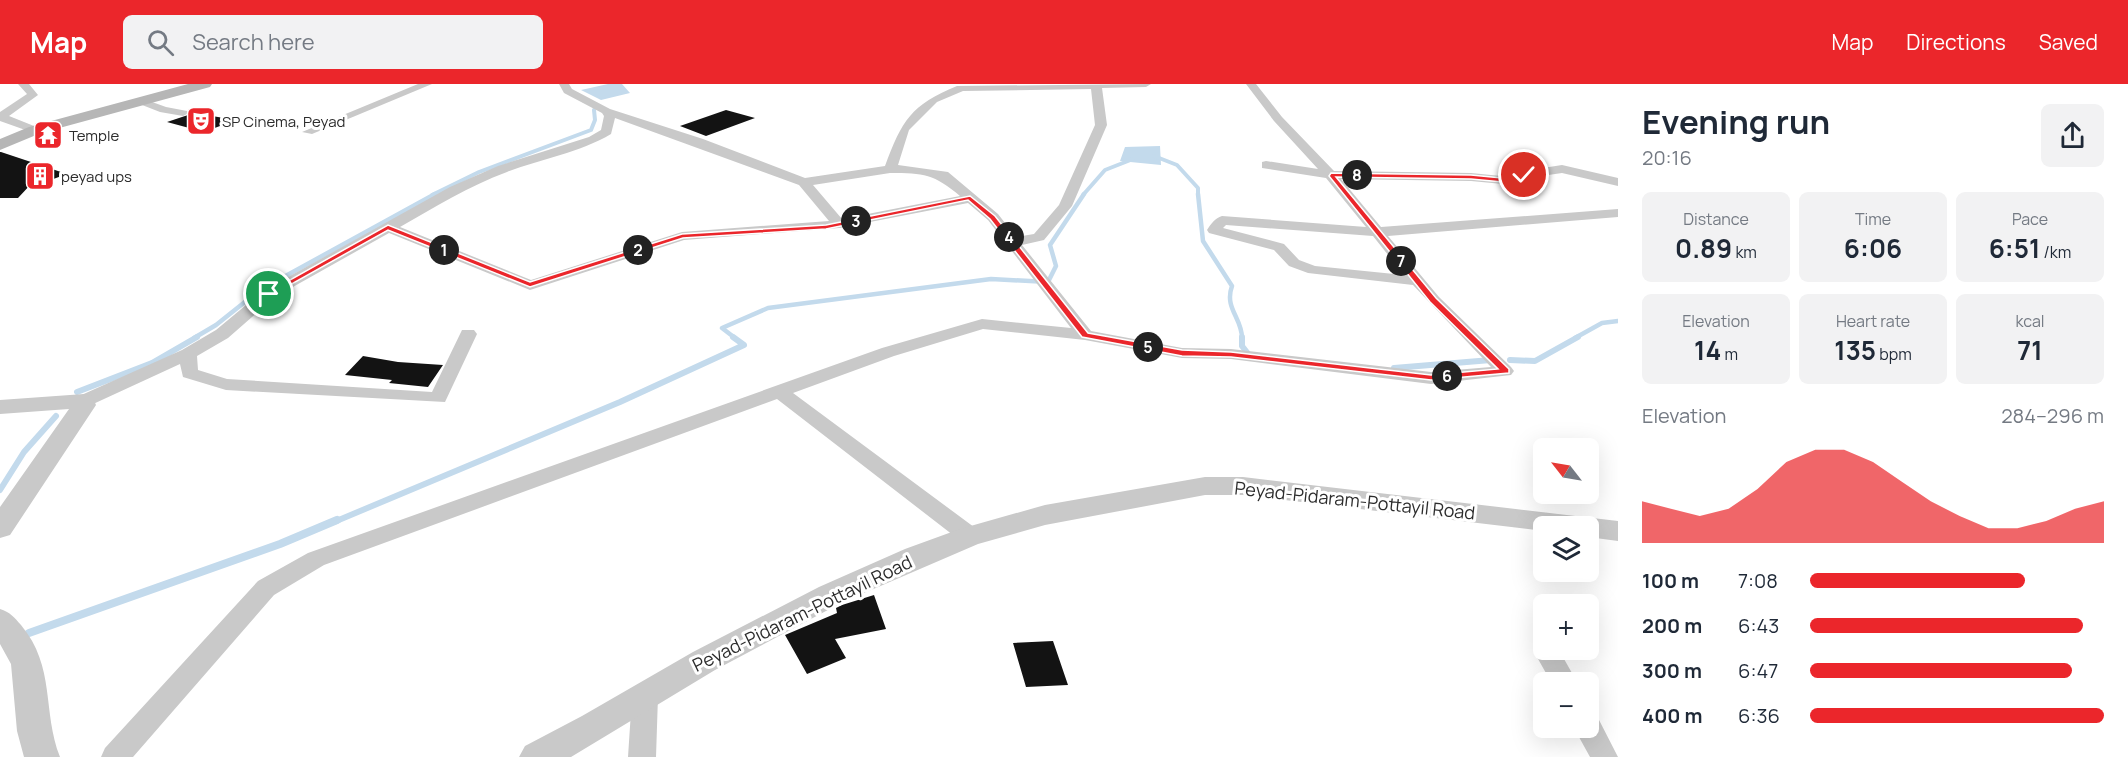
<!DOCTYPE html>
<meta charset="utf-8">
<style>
:root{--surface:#fff;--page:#f2f2f3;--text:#1f2937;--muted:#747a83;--accent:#eb262b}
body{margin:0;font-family:Manrope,sans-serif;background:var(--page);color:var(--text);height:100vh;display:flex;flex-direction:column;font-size:22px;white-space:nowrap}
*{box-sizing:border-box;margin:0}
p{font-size:20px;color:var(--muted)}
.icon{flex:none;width:33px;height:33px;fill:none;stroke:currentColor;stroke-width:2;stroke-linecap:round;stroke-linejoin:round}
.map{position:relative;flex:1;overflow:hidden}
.details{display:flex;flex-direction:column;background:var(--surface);width:510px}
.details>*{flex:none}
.needle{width:39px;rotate:301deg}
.fabs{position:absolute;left:1533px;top:354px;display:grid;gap:12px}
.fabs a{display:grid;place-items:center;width:66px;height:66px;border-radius:9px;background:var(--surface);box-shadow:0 6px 24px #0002;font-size:30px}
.pin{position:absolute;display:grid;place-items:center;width:51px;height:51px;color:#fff;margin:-26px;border:3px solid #fff;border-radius:50%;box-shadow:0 2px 6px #0007}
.km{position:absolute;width:30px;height:30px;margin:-15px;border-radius:50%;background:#222;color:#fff;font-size:16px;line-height:30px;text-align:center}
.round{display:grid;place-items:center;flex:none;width:63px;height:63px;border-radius:9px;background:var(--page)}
.summary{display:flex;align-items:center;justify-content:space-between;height:102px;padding:0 24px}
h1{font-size:33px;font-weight:700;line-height:45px}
.metrics{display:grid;grid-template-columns:repeat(3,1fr);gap:9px;height:102px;padding:6px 24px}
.metrics div{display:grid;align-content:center;border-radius:9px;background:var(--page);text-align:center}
.metrics b{font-size:26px;font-weight:700}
.metrics small{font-size:16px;font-weight:400}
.metrics p{font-size:16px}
.chart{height:168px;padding:12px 24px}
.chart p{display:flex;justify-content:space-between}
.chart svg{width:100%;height:108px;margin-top:6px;fill:var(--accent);opacity:.7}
ul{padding:0 24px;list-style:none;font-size:20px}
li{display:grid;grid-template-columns:96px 72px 1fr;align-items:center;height:45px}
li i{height:15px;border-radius:8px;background:var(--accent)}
header{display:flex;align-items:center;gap:36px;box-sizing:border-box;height:84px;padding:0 30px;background:var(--accent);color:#fff}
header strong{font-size:28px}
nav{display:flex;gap:33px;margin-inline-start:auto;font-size:21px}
.search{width:420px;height:54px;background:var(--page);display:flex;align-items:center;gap:15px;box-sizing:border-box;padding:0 21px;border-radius:9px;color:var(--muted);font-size:22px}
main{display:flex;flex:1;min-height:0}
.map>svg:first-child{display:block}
.water{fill:#c3daec}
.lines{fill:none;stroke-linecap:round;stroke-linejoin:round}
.stream-far3{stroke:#c3daec;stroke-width:4}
.stream-far2{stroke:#c3daec;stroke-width:4.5}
.stream-far1{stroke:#c3daec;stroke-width:6}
.stream{stroke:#c3daec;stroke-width:8}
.building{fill:#131313}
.minor{fill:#c9c9c9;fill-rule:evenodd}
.tertiary{fill:#c9c9c9;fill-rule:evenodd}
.secondary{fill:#b6b6b6;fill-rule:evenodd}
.route{fill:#eb262b;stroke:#fff;stroke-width:1.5}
.labels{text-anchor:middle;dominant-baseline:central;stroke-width:6;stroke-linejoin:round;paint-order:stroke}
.far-poi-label{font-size:15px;fill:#2c2c2c;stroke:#fff;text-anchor:start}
.street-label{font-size:18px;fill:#2c2c2c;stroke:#fff}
</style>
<header>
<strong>Map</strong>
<div class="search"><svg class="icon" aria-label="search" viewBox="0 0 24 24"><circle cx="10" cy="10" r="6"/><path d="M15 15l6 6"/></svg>Search here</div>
<nav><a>Map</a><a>Directions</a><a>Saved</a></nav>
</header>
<main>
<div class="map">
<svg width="1618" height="673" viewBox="0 0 1618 673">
<rect width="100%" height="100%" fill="#fff"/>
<path class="water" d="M608,0H622L630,9L601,16L581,6Z
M1160,62L1161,81L1120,77L1125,63Z"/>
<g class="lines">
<path class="stream-far3" d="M1154,72L1177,81L1198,104V111
M432,111L479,88L591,46L595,36L594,26
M1083,111L1105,86L1133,75"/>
<path class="stream-far2" d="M1198,110L1203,157L1232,202C1224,224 1242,234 1242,254
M194,254L216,241L260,206L435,110
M735,254L722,244L768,224L991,195L1048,198L1056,182L1050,161L1084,110
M1575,254L1602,239L1618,237"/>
<path class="stream-far1" d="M1242,253V262L1249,271
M1510,276L1535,277L1578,253
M1394,284L1491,276
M77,308L152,279L197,253
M0,406L24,368L56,332
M334,438L620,318L744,261L733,253"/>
<path class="stream" d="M29,549L280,460L337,436"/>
</g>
<path class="building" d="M726,26L755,34L706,52L680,42Z
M194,29L236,36L204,48L167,38Z
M0,68H1L67,90L37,101L32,99L18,114H0Z
M363,272L398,278L443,281L428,303L389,299L392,296L345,291Z
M874,511L886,545L835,555L846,574L807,590L785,551L837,529L836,524L842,521Z
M1053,557L1068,601L1026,603L1013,559Z"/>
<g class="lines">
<path class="minor" d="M18,0H29L38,11L9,32L39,44V48H31L0,37V28L27,10Z
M418,0H432L312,50L302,48Z
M559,0H569L572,5L610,25L703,55L805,94L885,82C902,36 911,21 957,2L1151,0L1146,3L1102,4L1107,41L1072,122L1044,156L1022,161L1091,247L1182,264L1231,265L1431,288L1491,283L1413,201L1308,189L1289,182L1274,166L1209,149L1207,146C1211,140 1215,134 1222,132L1366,143L1326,94L1262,84V78L1266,77L1318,85L1274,37L1246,0H1256L1282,33L1334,87L1471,89L1511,93L1524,87L1562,81L1618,94V102L1562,89L1528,94L1513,101L1471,97L1341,95L1381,143L1618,125V133L1388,152L1439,213L1511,283L1514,287L1511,291L1431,300L1231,275L1182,274L1085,256L983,245L894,272L793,309L978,446L981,452L978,458L970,460L962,458L777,315L324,481L274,511L133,673H101L105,664L258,497L308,469L882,264L982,235L1071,244L988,136L968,119L839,144L684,156L530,206L389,149L275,213L228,254L197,272L198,286L227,295L432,308L462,246H474L477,250L445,318L226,306L183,293L180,280L91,321H77L75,317L77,313L182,266L216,246L263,207L450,103L498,82L589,53L601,46L604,32L602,29L564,9ZM1091,5L1095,41L1059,121L1034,150L1016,153L998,130L948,88L898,81L909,46L937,18L963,7ZM615,34L799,101L829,137L682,148L531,196L400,143C435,123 469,102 507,88C541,75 579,69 611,50ZM890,89C924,89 934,90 960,112L842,135L813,101ZM1226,141L1373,152L1404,191L1315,182L1299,176L1284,160L1223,144Z
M141,14L166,23L187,27L189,29L183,32L160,28L137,19L136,17Z
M1544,556V566H1559L1577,598H1551L1533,566L1537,558Z
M645,600L655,604L658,612L656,673H628L632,612L635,604Z
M1588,631L1598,634L1618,673H1590L1574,644H1588Z"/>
<path class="tertiary" d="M84,310L92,312L96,321L10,451L0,454V423L69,325L0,330V316Z
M1205,393H1243L1618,437V457L1588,453V442H1544V447L1243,411H1205L1045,441L978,460L841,519L715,586L571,673H519L525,662L582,632L693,568L819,503L905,465L960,445L1045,421Z
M0,525C10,528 14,533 21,541C56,583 42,627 60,673H24L17,647L11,580L0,560Z"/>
<path class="secondary" d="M188,0H212L210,3L41,49L0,66V55L29,43Z"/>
</g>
<path class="route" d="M1331,89L1471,91L1512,95L1526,89V92L1513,99L1471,95L1336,93L1436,214L1509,285V289L1431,296L1231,273L1182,272L1082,253L990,135L968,116L826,145L683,154L530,203L388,146L272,211L265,210L388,141L530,198L682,150L826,141L970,112L995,132L1088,249L1182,266L1231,268L1431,291L1498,285L1430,218L1329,92Z"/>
<defs>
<g id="theatre-square" transform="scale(1.5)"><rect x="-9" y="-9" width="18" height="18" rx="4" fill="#eb262b" stroke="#fff"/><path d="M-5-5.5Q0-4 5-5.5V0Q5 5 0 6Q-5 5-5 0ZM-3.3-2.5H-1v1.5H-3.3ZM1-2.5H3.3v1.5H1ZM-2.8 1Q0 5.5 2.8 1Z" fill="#fff"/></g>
<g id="temple-square" transform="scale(1.5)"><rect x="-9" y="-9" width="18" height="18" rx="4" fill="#eb262b" stroke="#fff"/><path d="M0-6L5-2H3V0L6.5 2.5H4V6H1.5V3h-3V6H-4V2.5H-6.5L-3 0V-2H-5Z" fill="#fff"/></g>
<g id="building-square" transform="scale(1.5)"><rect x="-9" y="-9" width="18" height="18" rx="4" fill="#eb262b" stroke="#fff"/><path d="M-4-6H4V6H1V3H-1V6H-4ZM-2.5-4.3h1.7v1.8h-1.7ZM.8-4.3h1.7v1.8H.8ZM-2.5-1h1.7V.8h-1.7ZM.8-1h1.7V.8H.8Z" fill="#fff"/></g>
</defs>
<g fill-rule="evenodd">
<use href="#theatre-square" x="201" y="37"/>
<use href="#temple-square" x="48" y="51"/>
<use href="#building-square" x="40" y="92"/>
</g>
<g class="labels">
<g class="far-poi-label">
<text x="222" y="37">SP Cinema, Peyad</text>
<text x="69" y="51">Temple</text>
<text x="61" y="92">peyad ups</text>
</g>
<g class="street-label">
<text transform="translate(1355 416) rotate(6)">Peyad-Pidaram-Pottayil Road</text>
<text transform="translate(802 529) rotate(-26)">Peyad-Pidaram-Pottayil Road</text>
</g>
</g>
</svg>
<div class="fabs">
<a><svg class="needle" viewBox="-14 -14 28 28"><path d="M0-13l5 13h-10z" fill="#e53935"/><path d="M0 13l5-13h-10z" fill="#747a83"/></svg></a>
<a><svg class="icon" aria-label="layers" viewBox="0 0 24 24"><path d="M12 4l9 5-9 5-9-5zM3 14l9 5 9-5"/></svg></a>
<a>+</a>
<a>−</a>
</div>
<div class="pin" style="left:269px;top:210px;background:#1e9e55"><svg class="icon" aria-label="arrive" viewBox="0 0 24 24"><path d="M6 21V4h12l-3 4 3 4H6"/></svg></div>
<div class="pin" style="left:1524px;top:91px;background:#d93025"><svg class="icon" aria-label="check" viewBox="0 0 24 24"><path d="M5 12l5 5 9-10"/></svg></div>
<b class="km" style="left:444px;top:166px">1</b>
<b class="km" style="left:638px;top:166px">2</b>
<b class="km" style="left:856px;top:137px">3</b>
<b class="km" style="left:1009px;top:153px">4</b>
<b class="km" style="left:1148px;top:263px">5</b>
<b class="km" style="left:1447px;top:292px">6</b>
<b class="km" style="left:1401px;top:177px">7</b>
<b class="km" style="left:1357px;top:91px">8</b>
</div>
<section class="details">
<div class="summary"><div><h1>Evening run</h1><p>20:16</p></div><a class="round"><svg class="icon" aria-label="share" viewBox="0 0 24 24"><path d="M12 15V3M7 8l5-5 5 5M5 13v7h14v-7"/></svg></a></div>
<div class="metrics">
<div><p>Distance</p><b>0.89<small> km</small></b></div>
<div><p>Time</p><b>6:06</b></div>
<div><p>Pace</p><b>6:51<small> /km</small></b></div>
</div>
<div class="metrics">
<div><p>Elevation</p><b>14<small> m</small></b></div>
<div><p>Heart rate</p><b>135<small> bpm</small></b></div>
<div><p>kcal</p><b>71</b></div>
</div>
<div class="chart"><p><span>Elevation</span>284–296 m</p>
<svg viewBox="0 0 160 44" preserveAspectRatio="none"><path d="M0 44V27L10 30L20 33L30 30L40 22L50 11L60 6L70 6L80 11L90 19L100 27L110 33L120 38L130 38L140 35L150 30L160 27V44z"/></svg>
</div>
<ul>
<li><b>100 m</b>7:08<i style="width:73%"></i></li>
<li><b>200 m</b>6:43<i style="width:93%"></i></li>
<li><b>300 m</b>6:47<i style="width:89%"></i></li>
<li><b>400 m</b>6:36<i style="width:100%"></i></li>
</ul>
</section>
</main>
